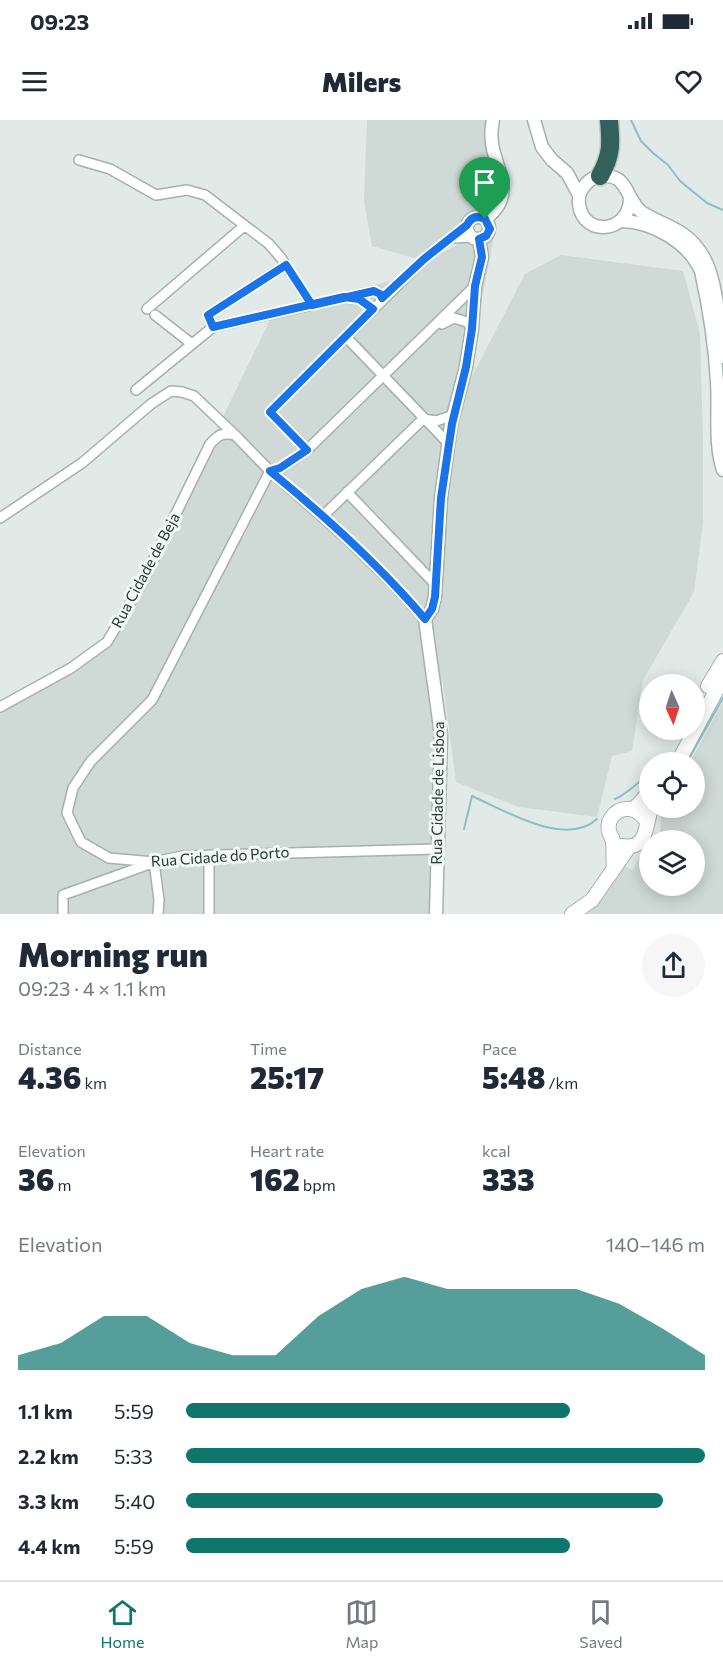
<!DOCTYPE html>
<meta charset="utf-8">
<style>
:root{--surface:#fff;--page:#f6f6f7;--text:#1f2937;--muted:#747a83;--line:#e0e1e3;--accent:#0f766e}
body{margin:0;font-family:Commissioner,sans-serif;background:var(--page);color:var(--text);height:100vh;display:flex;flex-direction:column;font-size:22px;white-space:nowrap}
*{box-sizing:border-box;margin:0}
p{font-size:20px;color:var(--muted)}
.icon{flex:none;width:33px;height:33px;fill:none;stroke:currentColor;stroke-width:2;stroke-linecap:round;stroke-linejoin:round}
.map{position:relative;height:794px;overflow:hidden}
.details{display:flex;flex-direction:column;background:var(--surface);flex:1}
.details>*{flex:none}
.needle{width:39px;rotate:177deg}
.fabs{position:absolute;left:639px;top:554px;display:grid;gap:12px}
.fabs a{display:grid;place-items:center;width:66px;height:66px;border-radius:50%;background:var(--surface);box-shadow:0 3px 15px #0003;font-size:30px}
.pin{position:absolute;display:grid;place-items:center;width:51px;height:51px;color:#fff;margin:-62px -26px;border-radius:50% 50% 50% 0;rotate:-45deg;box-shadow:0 0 6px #0007}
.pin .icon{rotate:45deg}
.round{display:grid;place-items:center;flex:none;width:63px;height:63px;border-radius:32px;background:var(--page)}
.overview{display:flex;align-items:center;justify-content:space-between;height:102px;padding:0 18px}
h1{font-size:33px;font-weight:800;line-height:45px}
.metrics{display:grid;grid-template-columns:repeat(3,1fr);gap:9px;height:102px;padding:6px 18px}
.metrics div{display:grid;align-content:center}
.metrics b{font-size:30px;font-weight:800}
.metrics small{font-size:16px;font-weight:400}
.metrics p{font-size:16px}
.chart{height:168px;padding:12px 18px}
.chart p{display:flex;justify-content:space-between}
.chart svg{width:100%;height:108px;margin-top:6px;fill:var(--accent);opacity:.7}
ul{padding:0 18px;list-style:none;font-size:20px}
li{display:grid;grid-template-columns:96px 72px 1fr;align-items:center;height:45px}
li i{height:15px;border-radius:8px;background:var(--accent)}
.status{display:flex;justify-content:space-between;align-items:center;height:42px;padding:0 30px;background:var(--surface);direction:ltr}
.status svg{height:16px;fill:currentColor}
header{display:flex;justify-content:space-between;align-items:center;height:78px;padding:0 18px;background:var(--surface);font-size:27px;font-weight:800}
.menu{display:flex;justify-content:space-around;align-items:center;height:84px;border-top:2px solid var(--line);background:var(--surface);font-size:16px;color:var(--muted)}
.menu a{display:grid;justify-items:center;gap:3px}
.menu .selected{color:var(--accent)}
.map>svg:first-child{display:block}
.built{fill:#cfd9d5}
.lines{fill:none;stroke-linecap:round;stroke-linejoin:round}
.stream{stroke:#8ebdc9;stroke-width:2}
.minor-casing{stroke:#a4b1ad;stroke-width:12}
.tertiary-casing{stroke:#a4b1ad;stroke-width:15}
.secondary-casing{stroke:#a1b4ae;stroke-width:16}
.motorway-casing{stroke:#c1c7c6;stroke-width:21}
.minor{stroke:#fff;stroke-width:9}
.tertiary{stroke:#fff;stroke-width:12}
.secondary{stroke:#fff;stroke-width:14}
.motorway{stroke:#32615a;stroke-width:18}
.route-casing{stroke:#fff;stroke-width:12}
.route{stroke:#1a73e8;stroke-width:8}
.labels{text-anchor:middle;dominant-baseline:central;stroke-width:6;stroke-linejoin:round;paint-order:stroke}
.street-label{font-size:15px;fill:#233834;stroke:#f1f7f4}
</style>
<div class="status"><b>09:23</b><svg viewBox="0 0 49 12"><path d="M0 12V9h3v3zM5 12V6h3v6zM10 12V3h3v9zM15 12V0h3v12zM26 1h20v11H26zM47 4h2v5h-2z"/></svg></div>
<header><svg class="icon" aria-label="menu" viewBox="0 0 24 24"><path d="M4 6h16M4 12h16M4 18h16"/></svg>Milers<svg class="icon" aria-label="heart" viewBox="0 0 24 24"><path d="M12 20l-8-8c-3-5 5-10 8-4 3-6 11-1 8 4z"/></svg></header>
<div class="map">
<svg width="723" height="794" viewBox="0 0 723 794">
<rect width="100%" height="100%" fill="#e1eae6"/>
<path class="built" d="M367,0H492L497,55L489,95L415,138L372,126L364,81Z
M494,115L465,270L525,154L561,135L683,151L700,214L703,322V403L694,472L643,560L632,631L612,636L597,697L519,687L456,662L442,556L433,794H0V594L8,585L78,550L112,525L271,198L392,160L462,122Z
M723,582V794H588L604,777L624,746L633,750L641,734L649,729L650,765H694V720H655L660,713L661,695L664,687H694V642H690Z"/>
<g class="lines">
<path class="stream" d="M631,0L641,21L653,33L668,45L680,61L707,83L723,90
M687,642L723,578
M615,679C629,673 637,662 650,654
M464,709L472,676C506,691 565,728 597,699"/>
<g class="minor-casing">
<path id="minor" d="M79,40L110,49L156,75L187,70L205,75L269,124L281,138L312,185
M453,118L472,117
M349,178L359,179L373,189
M147,189L244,106
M155,195L192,224
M442,204L454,198L467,202L472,209
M213,207L208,195L286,145
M346,217L448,323
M136,270L213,207L374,171L380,174L382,178
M423,299L436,301L454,295
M307,330L270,292L424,139L467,105
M270,351L152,580L91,641L73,668L67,693L81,722L109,738L154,742L182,736L437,729
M270,351L281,348L307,330L475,166
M347,372L436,465
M323,396L423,299
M0,398L82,343L151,284L171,271L182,272L194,276L235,315L270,351L345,417L391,462L425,499
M0,587L71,548L107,522L143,461L210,324C218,315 223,312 235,315
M154,742L159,780L158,794
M63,794V775L152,743
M209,794V735"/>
</g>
<g class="tertiary-casing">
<path id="tertiary" d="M534,0L542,27L552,40L567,53L579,75
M630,78C630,113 583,118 579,84C578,77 581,69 586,64C591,58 599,55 607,56C629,57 627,83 643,93C668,108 688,109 704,138C717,161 720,210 723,237
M467 108a11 11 0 1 1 22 0a11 11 0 1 1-22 0Z
M485,99C514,78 500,57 493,29C491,20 491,9 493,0
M622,101C653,102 688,122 701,151C709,187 715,225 717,262C719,290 714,323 723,350
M436,794L441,615L425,499L432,489L435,477L441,378L451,304L466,247L472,209L475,166L482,137L479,119"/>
</g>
<g class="secondary-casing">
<path id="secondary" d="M708,566L723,541
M678,642L723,558
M632,689L638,685L650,671
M622,726C650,730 644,704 652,687
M614,748C613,740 614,731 613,723C612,714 613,723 610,714C605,702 614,690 626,689C635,688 640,693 646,700
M572,794L592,780L629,727"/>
</g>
<g class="motorway-casing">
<path id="motorway" d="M600,56C612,35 611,23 609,0"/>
</g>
<use href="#minor" class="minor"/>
<use href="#tertiary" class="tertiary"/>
<use href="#secondary" class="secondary"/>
<use href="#motorway" class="motorway"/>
</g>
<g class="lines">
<g class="route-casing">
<path id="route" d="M485,99C477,95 471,97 467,105L424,139L382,178L380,174L374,171L312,185L286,145L208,195L213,207L344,177L359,179L373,189L270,292L307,330L280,348L270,351C325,396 379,445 425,499L432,489L435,477L441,378L452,304L466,247L472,209L475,166L482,137L479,119L486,116L490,109L485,99"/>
</g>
<use href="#route" class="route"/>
</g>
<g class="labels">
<g class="street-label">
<text transform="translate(145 450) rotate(-62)">Rua Cidade de Beja</text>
<text transform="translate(437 673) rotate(-89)">Rua Cidade de Lisboa</text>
<text transform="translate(220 736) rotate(-4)">Rua Cidade do Porto</text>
</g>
</g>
</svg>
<div class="fabs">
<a><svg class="needle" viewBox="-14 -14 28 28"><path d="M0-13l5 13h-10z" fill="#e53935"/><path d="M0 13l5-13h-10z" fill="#747a83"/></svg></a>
<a><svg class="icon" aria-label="locate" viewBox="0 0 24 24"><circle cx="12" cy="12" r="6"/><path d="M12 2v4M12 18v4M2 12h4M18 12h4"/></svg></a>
<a><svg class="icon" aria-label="layers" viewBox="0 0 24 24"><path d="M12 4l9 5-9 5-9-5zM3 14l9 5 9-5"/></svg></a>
</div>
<div class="pin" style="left:485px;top:99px;background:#1e9e55"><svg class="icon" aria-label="arrive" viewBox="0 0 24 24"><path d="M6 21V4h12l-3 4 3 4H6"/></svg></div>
</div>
<section class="details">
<div class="overview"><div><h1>Morning run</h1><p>09:23 · 4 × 1.1 km</p></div><a class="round"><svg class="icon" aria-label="share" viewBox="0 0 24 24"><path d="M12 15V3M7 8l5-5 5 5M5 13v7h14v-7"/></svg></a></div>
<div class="metrics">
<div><p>Distance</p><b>4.36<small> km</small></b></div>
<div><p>Time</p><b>25:17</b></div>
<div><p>Pace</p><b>5:48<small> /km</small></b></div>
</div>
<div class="metrics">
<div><p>Elevation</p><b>36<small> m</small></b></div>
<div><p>Heart rate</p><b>162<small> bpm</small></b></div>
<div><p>kcal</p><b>333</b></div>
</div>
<div class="chart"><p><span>Elevation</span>140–146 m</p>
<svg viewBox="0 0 160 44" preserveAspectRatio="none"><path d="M0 44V38L10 33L20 22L30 22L40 33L50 38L60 38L70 22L80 11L90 6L100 11L110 11L120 11L130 11L140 17L150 27L160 38V44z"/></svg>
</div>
<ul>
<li><b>1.1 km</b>5:59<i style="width:74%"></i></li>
<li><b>2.2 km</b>5:33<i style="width:100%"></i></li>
<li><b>3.3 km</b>5:40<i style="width:92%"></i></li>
<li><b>4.4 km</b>5:59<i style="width:74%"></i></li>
</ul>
</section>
<nav class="menu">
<a class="selected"><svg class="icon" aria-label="home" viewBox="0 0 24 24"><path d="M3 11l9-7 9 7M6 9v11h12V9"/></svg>Home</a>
<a><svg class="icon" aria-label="map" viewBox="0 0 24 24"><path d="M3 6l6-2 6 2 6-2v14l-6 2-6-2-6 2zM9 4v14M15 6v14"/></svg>Map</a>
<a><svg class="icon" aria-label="saved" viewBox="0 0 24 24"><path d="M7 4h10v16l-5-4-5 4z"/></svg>Saved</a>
</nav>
